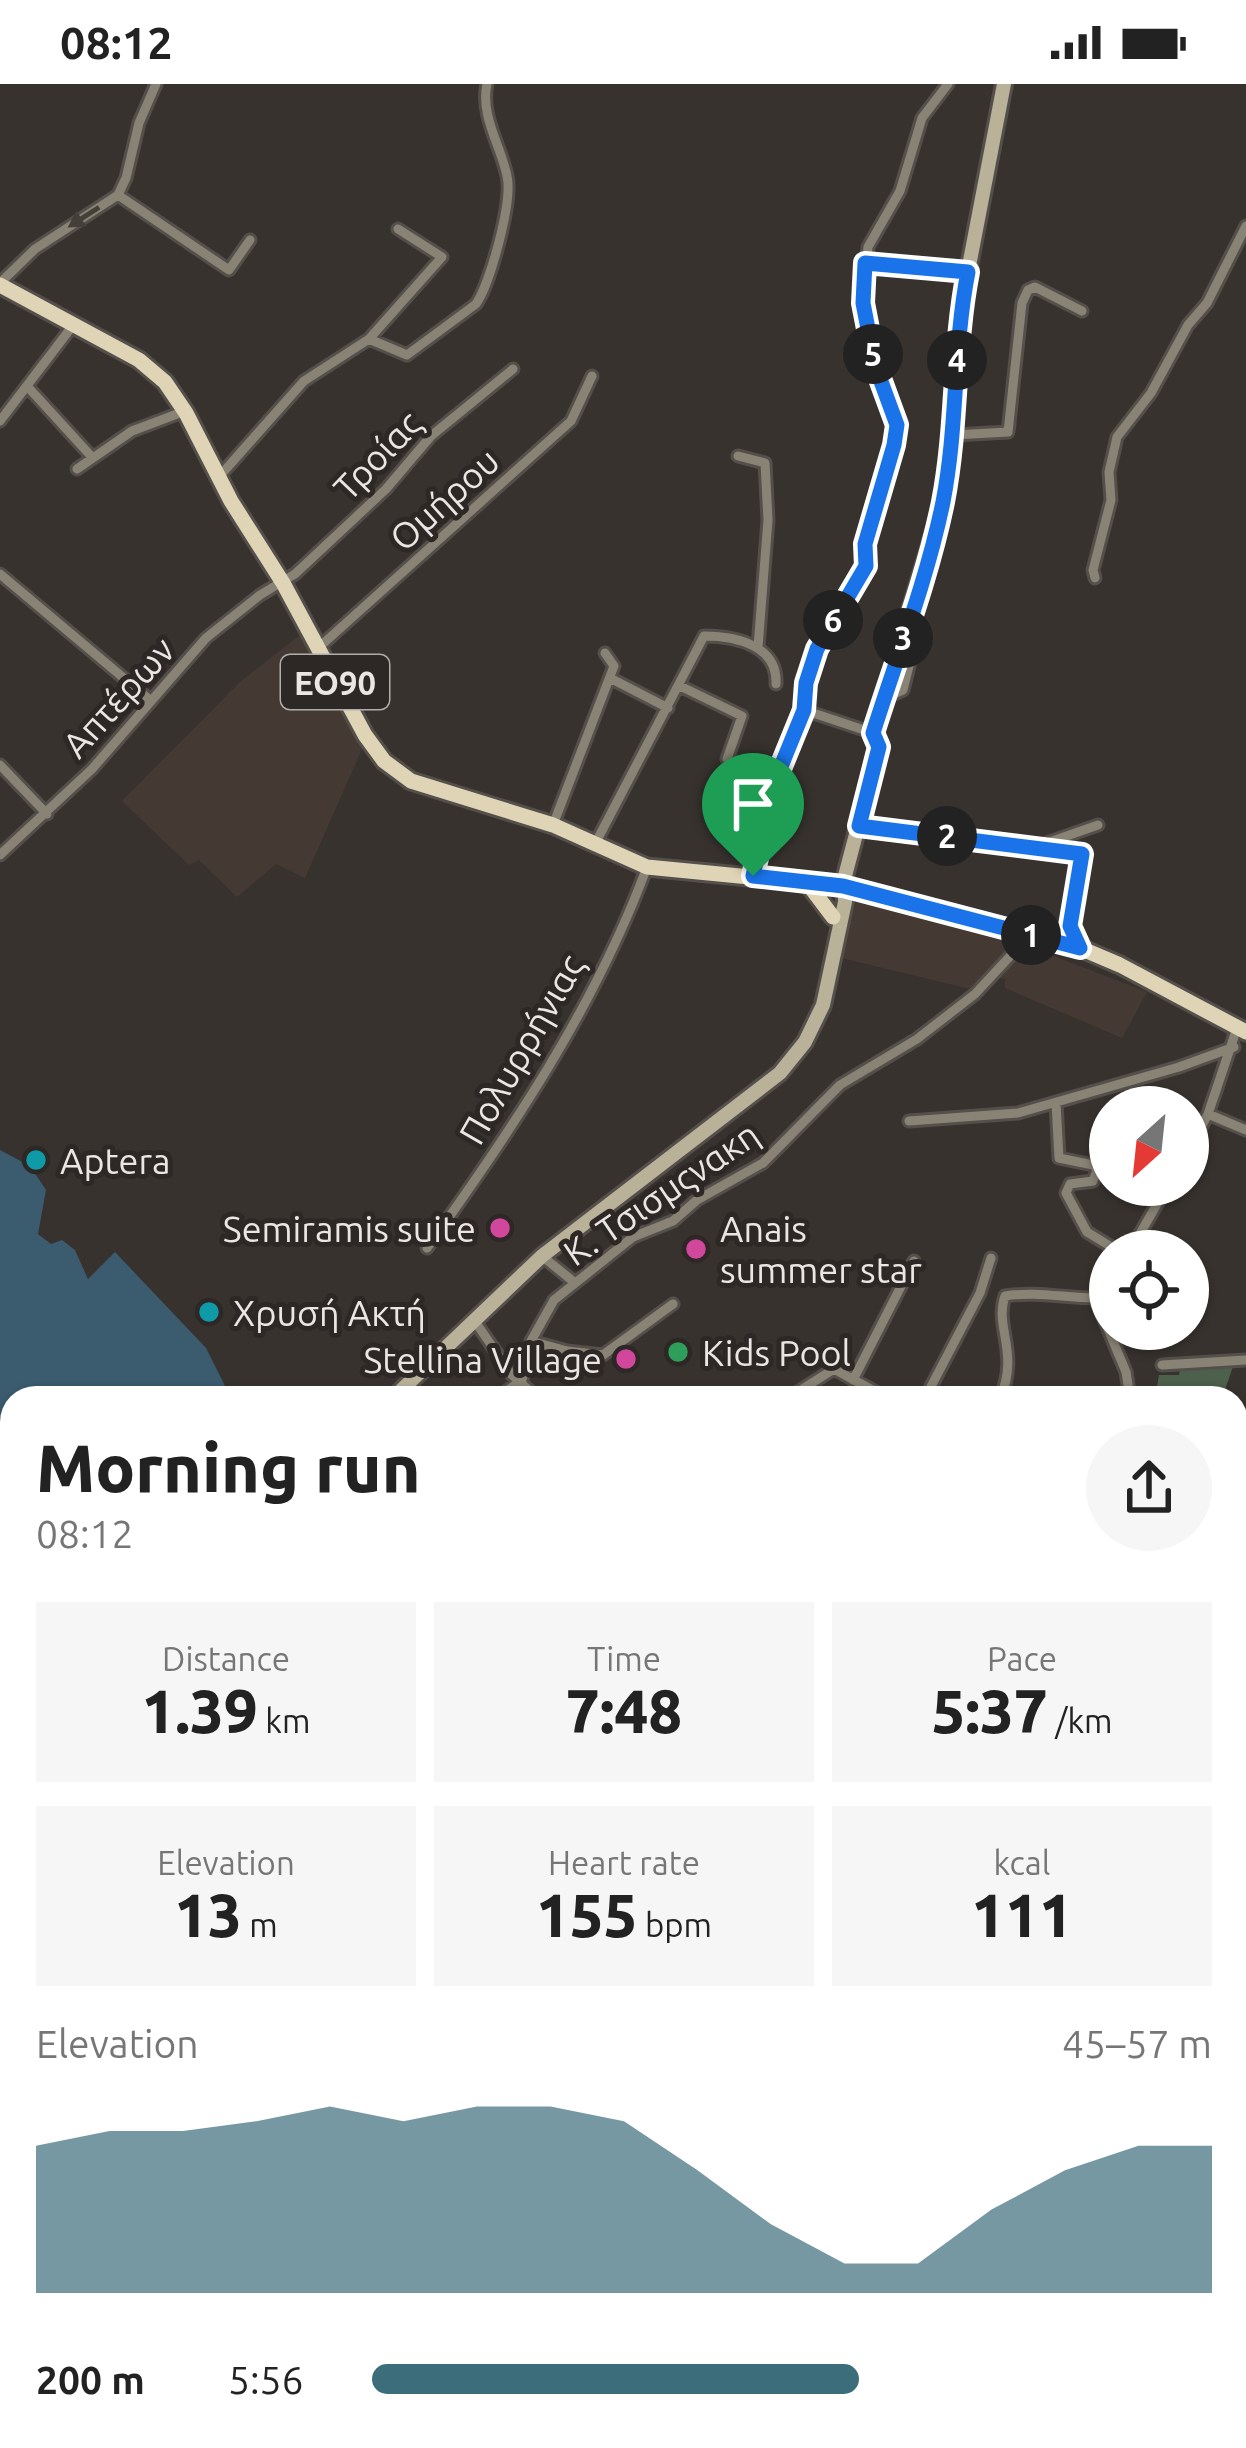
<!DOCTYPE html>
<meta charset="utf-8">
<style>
:root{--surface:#fff;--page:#f6f6f6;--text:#222;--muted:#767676;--accent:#3c6d7b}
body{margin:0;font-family:Ubuntu,sans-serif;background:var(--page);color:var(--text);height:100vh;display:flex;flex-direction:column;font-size:45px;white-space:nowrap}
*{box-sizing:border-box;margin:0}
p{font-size:39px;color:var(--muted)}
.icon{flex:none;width:66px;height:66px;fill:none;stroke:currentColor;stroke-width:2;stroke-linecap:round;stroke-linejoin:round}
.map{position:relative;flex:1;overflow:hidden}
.drawer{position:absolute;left:0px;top:1302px;width:1248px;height:1062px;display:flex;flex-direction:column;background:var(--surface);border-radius:36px 36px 0 0;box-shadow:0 3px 9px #0004}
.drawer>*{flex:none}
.needle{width:78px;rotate:207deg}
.controls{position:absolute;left:1089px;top:1002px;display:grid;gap:24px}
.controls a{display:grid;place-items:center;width:120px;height:120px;border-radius:50%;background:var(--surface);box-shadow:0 3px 9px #0004;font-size:60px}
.pin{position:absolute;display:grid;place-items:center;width:102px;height:102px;color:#fff;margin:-123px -51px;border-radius:50% 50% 50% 0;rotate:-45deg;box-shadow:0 0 12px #0007}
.pin .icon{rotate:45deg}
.km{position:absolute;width:60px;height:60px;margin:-30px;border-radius:50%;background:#222;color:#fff;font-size:33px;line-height:60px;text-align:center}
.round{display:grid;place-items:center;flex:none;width:126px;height:126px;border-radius:63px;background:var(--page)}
.overview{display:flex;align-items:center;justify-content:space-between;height:204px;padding:0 36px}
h1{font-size:66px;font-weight:800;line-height:90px}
.stats{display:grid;grid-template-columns:repeat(3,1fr);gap:18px;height:204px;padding:12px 36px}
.stats div{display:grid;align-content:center;border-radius:0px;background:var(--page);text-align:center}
.stats b{font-size:60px;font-weight:800}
.stats small{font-size:33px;font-weight:400}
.stats p{font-size:33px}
.chart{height:336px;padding:24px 36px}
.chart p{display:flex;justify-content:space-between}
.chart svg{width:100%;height:216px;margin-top:12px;fill:var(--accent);opacity:.7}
ul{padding:0 36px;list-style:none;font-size:39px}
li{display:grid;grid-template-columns:192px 144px 1fr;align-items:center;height:90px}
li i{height:30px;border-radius:15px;background:var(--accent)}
.status{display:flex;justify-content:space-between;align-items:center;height:84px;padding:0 60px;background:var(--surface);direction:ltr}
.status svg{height:33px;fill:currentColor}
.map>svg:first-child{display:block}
.built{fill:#453a33}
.green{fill:#4d604b}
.water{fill:#3b5b6f}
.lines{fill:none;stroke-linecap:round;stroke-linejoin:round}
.street-casing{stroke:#544f4b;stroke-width:15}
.secondary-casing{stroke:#544f4b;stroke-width:20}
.primary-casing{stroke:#544f4b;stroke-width:21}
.street{stroke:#898375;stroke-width:9}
.secondary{stroke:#bab199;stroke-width:14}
.primary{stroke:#dfd4b5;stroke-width:15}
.oneway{fill:#443f39}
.route-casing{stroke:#fff;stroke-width:24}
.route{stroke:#1a73e8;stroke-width:15}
.culture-dot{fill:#0f9aa8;stroke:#2d2825;stroke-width:4.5}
.hotel-dot{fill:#d1479c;stroke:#2d2825;stroke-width:4.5}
.leisure-dot{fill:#2e9e5b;stroke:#2d2825;stroke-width:4.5}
.labels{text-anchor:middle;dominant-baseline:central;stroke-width:10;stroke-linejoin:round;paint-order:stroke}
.shield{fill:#2d2825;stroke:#b1adab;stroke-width:3}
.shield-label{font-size:33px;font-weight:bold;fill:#eae6e4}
.street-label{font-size:36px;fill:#eae6e4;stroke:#2d2825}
.poi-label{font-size:36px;fill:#eae6e4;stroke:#2d2825;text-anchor:start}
</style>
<div class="status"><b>08:12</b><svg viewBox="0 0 49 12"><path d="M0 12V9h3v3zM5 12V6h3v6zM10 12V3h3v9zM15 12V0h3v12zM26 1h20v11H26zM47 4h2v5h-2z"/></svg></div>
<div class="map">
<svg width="1246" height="2364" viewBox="0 0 1246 2364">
<rect width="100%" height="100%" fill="#37322e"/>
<path class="built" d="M300,551L362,665L305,794L276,780L237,813L199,776L189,781L122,717L240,598Z
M856,818L1004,853L1147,908L1122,954L1005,904V895L993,893L975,906L841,874Z"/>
<path class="green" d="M1235,1277L1222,1314H1155L1159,1291H1179L1181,1280Z
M12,1843V2352H91L49,2364L0,2361V1846Z
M1236,1924L1246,1929V2126L1236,2121Z
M1236,2136L1246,2142V2364H822L833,2352H1236Z"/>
<path class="water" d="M0,1066L30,1082L46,1106L38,1150L51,1160L62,1156L75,1166L88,1195L115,1168L206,1264L231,1314H12V1843L0,1846Z
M91,2352H833L822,2364H49Z"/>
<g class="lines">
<g class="street-casing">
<path id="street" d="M118,111L229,186L250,156
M865,179L968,187
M0,199L35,165L118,111L126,94L139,39L156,0
M369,255L407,271L476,220C490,200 513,117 507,92C501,62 480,32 487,0
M27,302L91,372
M0,337L74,240
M954,351L1008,348L1022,219L1028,206L1035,203L1082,227
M738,372L765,379L768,436L758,563
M77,385L132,347L185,327
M218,394L304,297L369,255L442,173L398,145
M0,490L151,617
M1095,494L1093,486L1111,416L1109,388L1117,353L1151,309L1188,241L1207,219L1246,142
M316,566L571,337L592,292
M610,594L668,624
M680,602L742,632L727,675
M884,614L903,606L909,582L896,575
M804,626L873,649
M0,681L47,730
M553,741L614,582L605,569
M859,742L1082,770L1070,842L1056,857
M595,760L704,552C737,552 778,562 776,600
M1041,761L1098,741
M0,771L92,685L206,554L260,511L295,490L386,405L431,352L513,285
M753,792L773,702L804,626L806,599L817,565L866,482L865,460L894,361L897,341L875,281L863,219L868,163L900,107L922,34L948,0
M1056,1019L1059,1074L1093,1081L1097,1086L1093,1097L1070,1100L1066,1109L1087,1148L1118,1167
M1208,1030L1246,1046
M909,1037L1018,1029L1179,983L1234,963
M1188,1069L1208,1030L1237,944
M427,1164C512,1046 596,921 647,783
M1130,1167L1168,1101
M542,1172L574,1198
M1110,1190L1095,1214L1126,1288L1130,1314
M474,1236L512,1291L538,1314
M531,1257L567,1267L603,1271L673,1220
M1162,1281L1246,1276
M522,1296L531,1257L554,1216L633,1153L673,1137L697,1116L763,1079L840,1001L917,955L975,910L1013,869L1015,847
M853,1296L914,1177
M497,1314L522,1296
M788,1314L834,1285L887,1314
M925,1314L980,1209L991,1174
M1000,1314C1020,1269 994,1243 1005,1212C1035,1207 1065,1214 1095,1214
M1236,1546L1246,1534
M1236,1918L1246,1923
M1236,2128L1246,2133"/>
</g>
<g class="secondary-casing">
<path id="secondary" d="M393,1314L542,1172L780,989L805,958L823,921L845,818V792L879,663L873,649L942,421L954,351L959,234L1004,0
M1236,1686L1246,1678"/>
</g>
<g class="primary-casing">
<path id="primary" d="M0,201L139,276L165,298L186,329L231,417L283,499L365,651L384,677L411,697L553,741L647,783L843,802L1080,864L1120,881L1246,948
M805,796L833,833"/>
</g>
<use href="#street" class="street"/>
<use href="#secondary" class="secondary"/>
<use href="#primary" class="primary"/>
</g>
<defs><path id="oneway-solid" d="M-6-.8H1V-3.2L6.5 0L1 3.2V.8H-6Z" transform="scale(3)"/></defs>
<use class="oneway" href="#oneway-solid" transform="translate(84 133) rotate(147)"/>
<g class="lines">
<g class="route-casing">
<path id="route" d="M865,179L968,188C953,264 958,341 943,418C927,496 897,573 873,649L879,663L859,742L1082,770L1070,842L1080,864L843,802L753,792L773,702L804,626L806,599L817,565L866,482L865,460L894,361L897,341L875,281L863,219Z"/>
</g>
<use href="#route" class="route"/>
</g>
<g class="culture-dot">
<circle cx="36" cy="1076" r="12"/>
<circle cx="209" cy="1228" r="12"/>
</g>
<g class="hotel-dot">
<circle cx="500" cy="1144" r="12"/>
<circle cx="696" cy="1165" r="12"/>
<circle cx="626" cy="1275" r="12"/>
</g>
<circle class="leisure-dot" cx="678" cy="1268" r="12"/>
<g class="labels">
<rect class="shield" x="281" y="571" width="108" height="54" rx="9"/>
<g class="shield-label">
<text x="335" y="598">ΕΟ90</text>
</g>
<g class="street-label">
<text transform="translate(377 371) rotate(-46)">Τροίας</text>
<text transform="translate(444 415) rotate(-42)">Ομήρου</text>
<text transform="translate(118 613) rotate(-48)">Απτέρων</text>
<text transform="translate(521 965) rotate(-60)">Πολυρρήνιας</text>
<text transform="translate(661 1109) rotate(-34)">Κ. Τσισμςνακη</text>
</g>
<g class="poi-label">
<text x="60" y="1076">Aptera</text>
<text x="476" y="1144" text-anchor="end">Semiramis suite</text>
<text x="720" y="1144">Anais<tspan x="720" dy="41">summer star</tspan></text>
<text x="233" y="1228">Χρυσή Ακτή</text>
<text x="702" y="1268">Kids Pool</text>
<text x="602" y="1275" text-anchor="end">Stellina Village</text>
</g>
</g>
</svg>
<div class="controls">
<a><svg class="needle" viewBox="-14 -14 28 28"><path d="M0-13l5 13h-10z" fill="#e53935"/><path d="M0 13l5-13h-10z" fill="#767676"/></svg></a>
<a><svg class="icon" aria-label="locate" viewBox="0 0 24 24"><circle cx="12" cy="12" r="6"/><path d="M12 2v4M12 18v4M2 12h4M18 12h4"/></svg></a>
</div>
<div class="pin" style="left:753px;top:792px;background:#1e9e55"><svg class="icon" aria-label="arrive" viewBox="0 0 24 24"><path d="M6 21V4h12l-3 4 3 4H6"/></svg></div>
<b class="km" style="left:1031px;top:851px">1</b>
<b class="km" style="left:947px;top:752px">2</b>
<b class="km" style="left:903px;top:554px">3</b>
<b class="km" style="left:957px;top:276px">4</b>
<b class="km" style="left:873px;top:270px">5</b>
<b class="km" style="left:833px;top:536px">6</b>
<section class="drawer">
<div class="overview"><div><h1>Morning run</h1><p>08:12</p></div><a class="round"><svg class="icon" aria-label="share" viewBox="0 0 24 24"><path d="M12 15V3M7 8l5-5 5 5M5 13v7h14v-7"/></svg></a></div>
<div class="stats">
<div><p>Distance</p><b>1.39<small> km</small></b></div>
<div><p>Time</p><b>7:48</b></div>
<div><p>Pace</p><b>5:37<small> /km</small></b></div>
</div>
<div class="stats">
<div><p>Elevation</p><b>13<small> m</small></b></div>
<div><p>Heart rate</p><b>155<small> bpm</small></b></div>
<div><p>kcal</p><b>111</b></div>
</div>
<div class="chart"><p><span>Elevation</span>45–57 m</p>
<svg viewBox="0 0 160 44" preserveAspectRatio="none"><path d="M0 44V14L10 11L20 11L30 9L40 6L50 9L60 6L70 6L80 9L90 19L100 30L110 38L120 38L130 27L140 19L150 14L160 14V44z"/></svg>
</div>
<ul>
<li><b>200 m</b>5:56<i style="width:58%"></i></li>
</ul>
</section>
</div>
